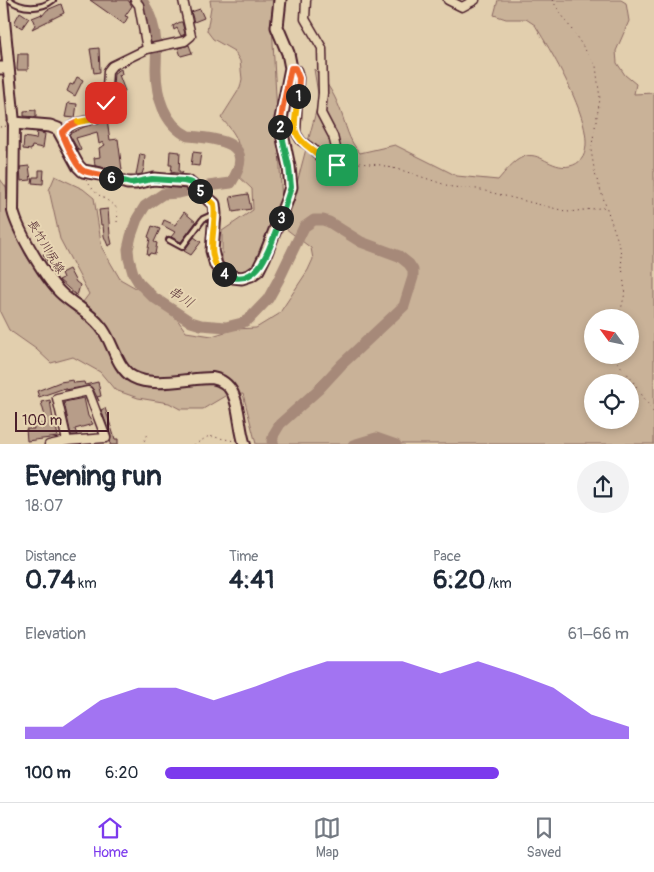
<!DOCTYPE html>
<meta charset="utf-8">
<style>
:root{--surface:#fff;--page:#f2f2f3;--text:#1f2937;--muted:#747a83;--line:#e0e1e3;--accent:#7c3aed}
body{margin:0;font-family:Pangolin,"Klee One",sans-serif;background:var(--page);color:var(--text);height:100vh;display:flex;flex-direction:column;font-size:19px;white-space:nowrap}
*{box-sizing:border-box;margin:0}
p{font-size:16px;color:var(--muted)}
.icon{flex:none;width:28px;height:28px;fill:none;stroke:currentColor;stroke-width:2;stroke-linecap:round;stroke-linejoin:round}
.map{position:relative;height:444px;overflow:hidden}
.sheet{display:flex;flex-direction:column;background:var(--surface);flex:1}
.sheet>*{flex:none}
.needle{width:32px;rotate:303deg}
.controls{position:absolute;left:584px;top:309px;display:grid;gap:10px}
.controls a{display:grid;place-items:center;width:55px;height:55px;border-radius:50%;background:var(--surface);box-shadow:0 2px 8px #0003;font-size:25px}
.scale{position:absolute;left:15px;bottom:12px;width:94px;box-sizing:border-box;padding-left:5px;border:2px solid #4a1f2b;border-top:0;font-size:14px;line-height:18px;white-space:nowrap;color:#4a1f2b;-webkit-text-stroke:4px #e8d6b3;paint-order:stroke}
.pin{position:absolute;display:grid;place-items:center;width:42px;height:42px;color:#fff;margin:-21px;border-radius:10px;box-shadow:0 2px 8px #0006}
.km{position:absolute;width:25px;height:25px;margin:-12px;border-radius:50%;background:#222;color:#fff;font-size:14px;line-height:25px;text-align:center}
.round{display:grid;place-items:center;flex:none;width:52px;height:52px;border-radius:26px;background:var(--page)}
.head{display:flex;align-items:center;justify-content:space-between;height:85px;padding:0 25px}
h1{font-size:28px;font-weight:700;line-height:38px}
.stats{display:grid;grid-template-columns:repeat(3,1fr);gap:8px;height:85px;padding:5px 25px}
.stats div{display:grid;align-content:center}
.stats b{font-size:25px;font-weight:700}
.stats small{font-size:14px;font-weight:400}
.stats p{font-size:14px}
.chart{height:140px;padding:10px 25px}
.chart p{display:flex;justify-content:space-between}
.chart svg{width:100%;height:90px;margin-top:5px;fill:var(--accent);opacity:.7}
ul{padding:0 25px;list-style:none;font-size:16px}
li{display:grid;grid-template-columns:80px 60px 1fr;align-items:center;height:38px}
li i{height:12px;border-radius:6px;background:var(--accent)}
.dock{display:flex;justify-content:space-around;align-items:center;height:70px;border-top:1px solid var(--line);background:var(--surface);font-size:14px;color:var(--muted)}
.dock a{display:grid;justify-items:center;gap:2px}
.dock .active{color:var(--accent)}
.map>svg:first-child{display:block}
.green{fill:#c9b298;stroke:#8a6862;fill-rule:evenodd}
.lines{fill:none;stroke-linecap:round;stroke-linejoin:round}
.river{stroke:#a68979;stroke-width:11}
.building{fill:#b79d89;stroke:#4a1f2b}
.lane-casing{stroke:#4a1f2b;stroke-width:8}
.street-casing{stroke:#4a1f2b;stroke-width:11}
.secondary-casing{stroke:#4a1f2b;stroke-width:14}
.primary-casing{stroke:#4a1f2b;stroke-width:15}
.path{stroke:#4a1f2b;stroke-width:1;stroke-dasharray:1 4;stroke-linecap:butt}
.lane{stroke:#e8d6b3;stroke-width:4}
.street{stroke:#e8d6b3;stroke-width:8}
.secondary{stroke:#e8d6b3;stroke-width:10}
.primary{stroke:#e8d6b3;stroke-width:11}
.split-1-casing{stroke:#fff;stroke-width:10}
.split-2-casing{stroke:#fff;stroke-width:10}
.split-3-casing{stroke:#fff;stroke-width:10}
.split-4-casing{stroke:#fff;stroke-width:10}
.split-5-casing{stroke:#fff;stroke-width:10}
.split-6-casing{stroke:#fff;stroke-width:10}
.split-7-casing{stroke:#fff;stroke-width:10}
.split-8-casing{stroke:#fff;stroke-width:10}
.split-1{stroke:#f5b400;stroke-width:6}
.split-2{stroke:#f0652b;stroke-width:6}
.split-3{stroke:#22a559;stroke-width:6}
.split-4{stroke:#22a559;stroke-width:6}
.split-5{stroke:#f5b400;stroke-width:6}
.split-6{stroke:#22a559;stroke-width:6}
.split-7{stroke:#f0652b;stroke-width:6}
.split-8{stroke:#f5b400;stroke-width:6}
.labels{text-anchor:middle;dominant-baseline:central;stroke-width:4;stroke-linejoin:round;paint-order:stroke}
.street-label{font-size:12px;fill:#4a1f2b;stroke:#e8d6b3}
.water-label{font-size:14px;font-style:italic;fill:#613a3e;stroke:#e8d6b3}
</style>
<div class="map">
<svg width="654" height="445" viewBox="0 0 654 445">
<rect width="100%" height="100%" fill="#e2cfae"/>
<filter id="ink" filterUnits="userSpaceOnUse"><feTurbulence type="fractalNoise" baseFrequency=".02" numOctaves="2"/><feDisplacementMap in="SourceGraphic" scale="10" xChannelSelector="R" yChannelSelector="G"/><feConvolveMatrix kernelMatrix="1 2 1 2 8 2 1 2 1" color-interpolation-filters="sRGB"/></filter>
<g filter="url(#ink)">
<path class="green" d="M210,0H273L272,24L282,203L256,264L244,272L229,273L222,262V231L253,210L252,189L236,174C240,145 242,140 221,118L240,88L242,79L240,61L234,51L213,39L207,31L211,7Z
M498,0H621L626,3L629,21L616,51L617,63L625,75L636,84L634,94L654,93V444H256L243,394L225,396L203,409H180L169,403L138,398L115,390L100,372L73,357L51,363L36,349L9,330L0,312V179L6,187L9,219L25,254L43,281L77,310L89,294L60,239L49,190L55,176L83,189L94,198L102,248L120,279L143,292L177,319L186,332L212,336L235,329L256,328L279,314L308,270L313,259L311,248L285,228L319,100L314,69C326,80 334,94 340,109C346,125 348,140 360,153L395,145L457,176L498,180C505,172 513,161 523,157C540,150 550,170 570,166C617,155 547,45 535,25L526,19H506L494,15ZM592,318H630V355H592ZM592,382H630V420H592Z"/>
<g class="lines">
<path class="river" d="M142,0C150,13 155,28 156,43C157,52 156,62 156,70C156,96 164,124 188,136C220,139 257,142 231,183L208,186L179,193L163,194L145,206L137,219L131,236L128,249L129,259L133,273L139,283L153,297L191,322L201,325L226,327L242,323L249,319L268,299L279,279L304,227L314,220H323L329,222L361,242L399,256L409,264L413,270V277L404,306L342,364L318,390L280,424L274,434L272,441L274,445
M353,445L376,438L396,445"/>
</g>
<path class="building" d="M90,0H128L132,6L125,16L128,17L124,24Z
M61,4L64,13L32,29L35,25L32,18L42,14V16L47,10Z
M200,9L204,18L194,22L191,12Z
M20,12L29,18L22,28L14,23Z
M180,22H182L185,34L181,36L177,28L174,30L173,26Z
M189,45L192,53L181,56L178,48Z
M99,48L100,72L94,73L90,49Z
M18,54H28V70H17Z
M121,69L122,74L119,75L125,91L116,94L113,86L114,73Z
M77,77L83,80L75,96L67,91L70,84L73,85Z
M68,103L77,104L75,118L65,117Z
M36,110V117L24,116V111Z
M107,120L110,140L118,139L122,170L115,171L111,170V167L106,168L95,166L94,158L100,157L99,148L105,145L103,142L99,144L97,132L76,138L81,150L79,151L69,134L84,127Z
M37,132L45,134L43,148L32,146L31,150L23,149L24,137L36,139Z
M170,151L180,152L179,172H183L182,174L171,172L172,165H169Z
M193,152L201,153L199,166L191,165Z
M140,154L145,155L144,168L142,174L136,175Z
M29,166L31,180L21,181L20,167Z
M39,170H44L43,184L32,183L33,177H39Z
M248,194L251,209L233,212L230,197Z
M108,209L110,235L112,244L108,246L104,236L103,225H101L99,210Z
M184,212L196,222L181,242L171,237L175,232L162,225L164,220L175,225Z
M152,226L160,229L154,242L157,243L155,254L150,253L149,255L147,254L150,238L148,237Z
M194,237L201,242L191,255L184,251Z
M51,250L56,261L49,264L43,254Z
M69,269L76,282L80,285L77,296L59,280L63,278L61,273Z
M73,380L74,383L84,382L85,385L98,382L101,396L97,397L99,401L93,389L89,386L65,390V388L39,397L37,391L60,382Z
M84,398L88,416L93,424L75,429L77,435H71L64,402Z
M50,400L54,426H56L58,437L27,441L26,429H34L33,425L47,423L41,402Z
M105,408L115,439H118V445H110L111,436L101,410Z"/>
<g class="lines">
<g class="lane-casing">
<path id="lane" d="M10,0C21,9 41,10 53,0
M169,240L182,247L203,219L214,214"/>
</g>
<g class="street-casing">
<path id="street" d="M135,0L139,5L147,49
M448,0L462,7L475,0
M291,68L297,70L299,78L296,133L301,141L313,149L324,163L332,167L337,165L336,148L333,136L321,113L323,93L322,48L305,19L306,0
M62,133C74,122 79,122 95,119L106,103L108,71L112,66L147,49L185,41L191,36L183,0
M49,445L67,441L106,438L88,391L57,398L67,441"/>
</g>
<g class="secondary-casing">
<path id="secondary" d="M2,0L14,123L13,211C18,232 47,281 63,295C76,306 90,313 101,327C113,341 116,368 133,377C153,388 189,378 212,378C243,383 236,422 245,445"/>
</g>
<g class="primary-casing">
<path id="primary" d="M0,68H7
M14,123L50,126L58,129L78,166L83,171L100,174L127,183H136L154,179L188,182L214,204L215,214L212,251L216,265L223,273L233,277L242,278L251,275L258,270L264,258L287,200L291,187L289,167L280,124L291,68L288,53L277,27L280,0"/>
</g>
<path class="path" d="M552,0L596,66L600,99L591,150L595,174L620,247L625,293L619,318
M0,127L7,126
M343,168L349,171L358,163L381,165L404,171L452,187L477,189L569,212L607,207
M86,180C90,185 94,192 99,195C112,205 120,203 117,222
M611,355L630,377L654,413
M142,445L148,434
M194,445L209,436L235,441"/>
<use href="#lane" class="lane"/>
<use href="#street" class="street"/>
<use href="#secondary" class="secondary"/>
<use href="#primary" class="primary"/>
</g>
</g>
<g class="lines" filter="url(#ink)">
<g class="split-1-casing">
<path id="split-1" d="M298,96C296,122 287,132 311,149C320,155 322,162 332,167L337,165"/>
</g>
<g class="split-2-casing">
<path id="split-2" d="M280,127L283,106L291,68H295L299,78L298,96"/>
</g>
<g class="split-3-casing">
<path id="split-3" d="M280,127L289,167L291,187L281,218"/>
</g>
<g class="split-4-casing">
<path id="split-4" d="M224,274C261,292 271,242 281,218"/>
</g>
<g class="split-5-casing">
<path id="split-5" d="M200,191L214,204C218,226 202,258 224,274"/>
</g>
<g class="split-6-casing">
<path id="split-6" d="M111,178L131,183L152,179L184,181L192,183L200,191"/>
</g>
<g class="split-7-casing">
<path id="split-7" d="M78,122L69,126L62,133C66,142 76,168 84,171C93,174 102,174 111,178"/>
</g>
<g class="split-8-casing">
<path id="split-8" d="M78,122L95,119L106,103"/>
</g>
<use href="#split-1" class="split-1"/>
<use href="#split-2" class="split-2"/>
<use href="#split-3" class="split-3"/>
<use href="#split-4" class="split-4"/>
<use href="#split-5" class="split-5"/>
<use href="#split-6" class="split-6"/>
<use href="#split-7" class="split-7"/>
<use href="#split-8" class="split-8"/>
</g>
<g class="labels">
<g class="street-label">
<text transform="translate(46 247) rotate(59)">長竹川尻線</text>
</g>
<g class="water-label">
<text transform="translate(181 297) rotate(33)">串川</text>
</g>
</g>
</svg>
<div class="controls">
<a><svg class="needle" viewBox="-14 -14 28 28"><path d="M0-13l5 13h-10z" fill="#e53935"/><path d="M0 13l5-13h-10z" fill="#747a83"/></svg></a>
<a><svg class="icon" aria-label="locate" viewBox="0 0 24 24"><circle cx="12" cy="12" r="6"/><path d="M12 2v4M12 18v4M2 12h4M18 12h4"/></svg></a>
</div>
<div class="scale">100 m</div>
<div class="pin" style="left:337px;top:165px;background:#1e9e55"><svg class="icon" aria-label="arrive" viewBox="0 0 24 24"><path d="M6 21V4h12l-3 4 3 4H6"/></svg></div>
<div class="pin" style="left:106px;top:103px;background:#d93025"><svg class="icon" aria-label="check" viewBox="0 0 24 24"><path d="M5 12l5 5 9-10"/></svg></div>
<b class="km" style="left:298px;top:96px">1</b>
<b class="km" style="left:280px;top:127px">2</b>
<b class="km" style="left:281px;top:218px">3</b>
<b class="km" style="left:224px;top:274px">4</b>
<b class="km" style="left:200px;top:191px">5</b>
<b class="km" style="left:111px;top:178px">6</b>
</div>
<section class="sheet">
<div class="head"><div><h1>Evening run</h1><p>18:07</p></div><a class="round"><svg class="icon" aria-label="share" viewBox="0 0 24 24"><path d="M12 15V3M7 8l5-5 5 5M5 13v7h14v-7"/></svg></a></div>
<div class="stats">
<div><p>Distance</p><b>0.74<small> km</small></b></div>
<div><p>Time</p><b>4:41</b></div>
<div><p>Pace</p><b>6:20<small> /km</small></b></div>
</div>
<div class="chart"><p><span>Elevation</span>61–66 m</p>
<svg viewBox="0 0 160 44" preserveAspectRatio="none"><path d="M0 44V38L10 38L20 25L30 19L40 19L50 25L60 19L70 12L80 6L90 6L100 6L110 12L120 6L130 12L140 19L150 32L160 38V44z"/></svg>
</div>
<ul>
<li><b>100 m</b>6:20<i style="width:72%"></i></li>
</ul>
</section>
<nav class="dock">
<a class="active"><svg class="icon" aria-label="home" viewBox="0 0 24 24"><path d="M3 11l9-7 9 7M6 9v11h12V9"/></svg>Home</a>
<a><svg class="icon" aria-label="map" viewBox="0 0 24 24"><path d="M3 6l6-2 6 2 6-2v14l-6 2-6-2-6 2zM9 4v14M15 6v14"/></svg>Map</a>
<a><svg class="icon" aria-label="saved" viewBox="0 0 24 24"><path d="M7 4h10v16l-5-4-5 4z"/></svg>Saved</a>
</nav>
